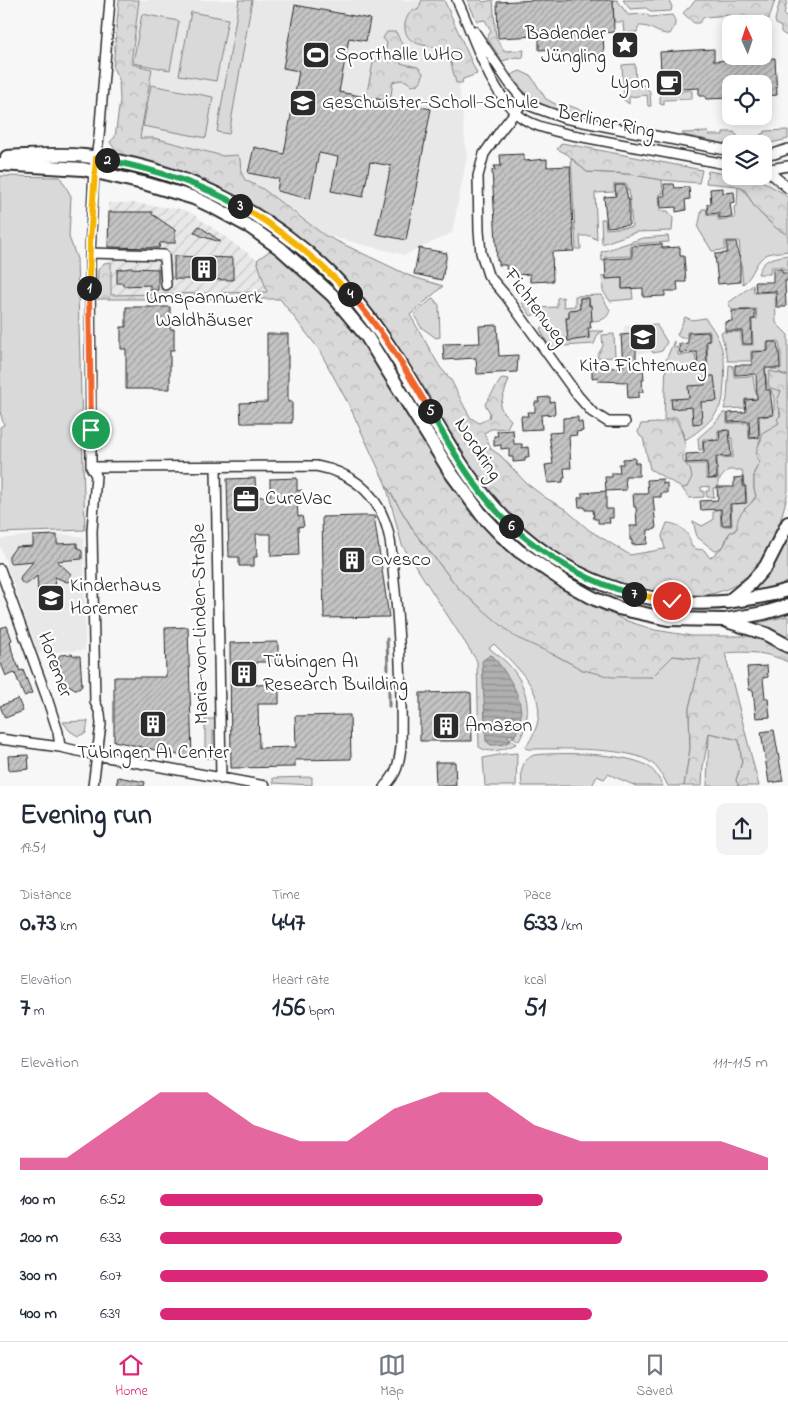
<!DOCTYPE html>
<meta charset="utf-8">
<style>
:root{--surface:#fff;--page:#f2f2f3;--text:#1f2937;--muted:#747a83;--line:#e0e1e3;--accent:#db2777}
body{margin:0;font-family:"Indie Flower",sans-serif;background:var(--page);color:var(--text);height:100vh;display:flex;flex-direction:column;font-size:19px;white-space:nowrap}
*{box-sizing:border-box;margin:0}
p{font-size:16px;color:var(--muted)}
.icon{flex:none;width:28px;height:28px;fill:none;stroke:currentColor;stroke-width:2;stroke-linecap:round;stroke-linejoin:round}
.map{position:relative;height:786px;overflow:hidden}
.sheet{display:flex;flex-direction:column;background:var(--surface);flex:1}
.sheet>*{flex:none}
.needle{width:32px;rotate:357deg}
.buttons{position:absolute;left:722px;top:15px;display:grid;gap:10px}
.buttons a{display:grid;place-items:center;width:50px;height:50px;border-radius:10px;background:var(--surface);box-shadow:0 2px 12px #0003;font-size:25px}
.pin{position:absolute;display:grid;place-items:center;width:42px;height:42px;color:#fff;margin:-21px;border:2px solid #fff;border-radius:50%;box-shadow:0 1px 5px #0007}
.km{position:absolute;width:25px;height:25px;margin:-12px;border-radius:50%;background:#222;color:#fff;font-size:14px;line-height:25px;text-align:center}
.round{display:grid;place-items:center;flex:none;width:52px;height:52px;border-radius:10px;background:var(--page)}
.headline{display:flex;align-items:center;justify-content:space-between;height:85px;padding:0 20px}
h1{font-size:28px;font-weight:700;line-height:38px}
.stats{display:grid;grid-template-columns:repeat(3,1fr);gap:8px;height:85px;padding:5px 20px}
.stats div{display:grid;align-content:center}
.stats b{font-size:25px;font-weight:700}
.stats small{font-size:14px;font-weight:400}
.stats p{font-size:14px}
.chart{height:140px;padding:10px 20px}
.chart p{display:flex;justify-content:space-between}
.chart svg{width:100%;height:90px;margin-top:5px;fill:var(--accent);opacity:.7}
ul{padding:0 20px;list-style:none;font-size:16px}
li{display:grid;grid-template-columns:80px 60px 1fr;align-items:center;height:38px}
li i{height:12px;border-radius:6px;background:var(--accent)}
.tab-bar{display:flex;justify-content:space-around;align-items:center;height:70px;border-top:1px solid var(--line);background:var(--surface);font-size:14px;color:var(--muted)}
.tab-bar a{display:grid;justify-items:center;gap:2px}
.tab-bar .selected{color:var(--accent)}
.map>svg:first-child{display:block}
.built{fill:#e8e8e8}
.industrial{fill:url(#industrial-furrows)}
.green{fill:#d9d9d9;stroke:#828282}
.forest{fill:url(#forest-crowns);stroke:#828282}
.water{fill:url(#water-rules);stroke:#7b7b7b}
.lines{fill:none;stroke-linecap:round;stroke-linejoin:round}
.stream{stroke:#7b7b7b;stroke-width:3}
.building{fill:url(#building-hatch);stroke:#2b2b2b}
.street-casing{stroke:#2b2b2b;stroke-width:12}
.secondary-casing{stroke:#2b2b2b;stroke-width:16}
.street{stroke:#fff;stroke-width:9}
.secondary{stroke:#fff;stroke-width:12}
.split-1-casing{stroke:#fff;stroke-width:10}
.split-2-casing{stroke:#fff;stroke-width:10}
.split-3-casing{stroke:#fff;stroke-width:10}
.split-4-casing{stroke:#fff;stroke-width:10}
.split-5-casing{stroke:#fff;stroke-width:10}
.split-6-casing{stroke:#fff;stroke-width:10}
.split-7-casing{stroke:#fff;stroke-width:10}
.split-8-casing{stroke:#fff;stroke-width:10}
.split-1{stroke:#f0652b;stroke-width:6}
.split-2{stroke:#f5b400;stroke-width:6}
.split-3{stroke:#22a559;stroke-width:6}
.split-4{stroke:#f5b400;stroke-width:6}
.split-5{stroke:#f0652b;stroke-width:6}
.split-6{stroke:#22a559;stroke-width:6}
.split-7{stroke:#22a559;stroke-width:6}
.split-8{stroke:#f5b400;stroke-width:6}
.labels{text-anchor:middle;dominant-baseline:central;stroke-width:4.5;stroke-linejoin:round;paint-order:stroke}
.poi-label{font-size:20px;fill:#2b2b2b;stroke:#fff;text-anchor:start}
.street-label{font-size:20px;fill:#2b2b2b;stroke:#fff}
</style>
<div class="map">
<svg width="788" height="786" viewBox="0 0 788 786">
<defs>
<pattern id="industrial-furrows" width="10" height="10" patternUnits="userSpaceOnUse" patternTransform="scale(1.25)"><rect width="10" height="10" fill="#e8e8e8"/><path d="M-1 1l2-2M0 10L10 0M9 11l2-2" fill="none" stroke="#c7c7c7"/></pattern>
<pattern id="forest-crowns" width="20" height="18" patternUnits="userSpaceOnUse" patternTransform="scale(1.25)"><rect width="20" height="18" fill="#d9d9d9"/><path d="M2 6a3 3 0 1 1 6 0M12 15a3 3 0 1 1 6 0" fill="none" stroke="#bababa"/></pattern>
<pattern id="water-rules" width="6" height="5" patternUnits="userSpaceOnUse" patternTransform="scale(1.25)"><rect width="6" height="5" fill="#b0b0b0"/><path d="M0 2.5h6" fill="none" stroke="#8f8f8f"/></pattern>
<pattern id="building-hatch" width="6" height="6" patternUnits="userSpaceOnUse" patternTransform="scale(1.25)"><rect width="6" height="6" fill="#c4c4c4"/><path d="M-1 1l2-2M0 6l6-6M5 7l2-2" fill="none" stroke="#9f9f9f"/></pattern>
</defs>
<rect width="100%" height="100%" fill="#f7f7f7"/>
<filter id="ink" filterUnits="userSpaceOnUse"><feTurbulence type="fractalNoise" baseFrequency=".02" numOctaves="2"/><feDisplacementMap in="SourceGraphic" scale="10" xChannelSelector="R" yChannelSelector="G"/><feConvolveMatrix kernelMatrix="1 2 1 2 8 2 1 2 1" color-interpolation-filters="sRGB"/></filter>
<g filter="url(#ink)">
<path class="built" d="M139,0H425L457,65L467,157L452,233L405,255L324,235L263,189L245,180L241,172L240,159L231,155L223,156L154,138H139L152,69L131,64Z
M656,324L667,342L662,351L635,354L621,340V335L624,334V326Z
M57,534L84,537L85,650L38,653L0,546V539L32,535Z"/>
<path class="industrial" d="M108,203H133L181,209L193,214L257,260L267,292L110,295L111,262L107,252Z"/>
<path class="green" d="M239,0H252L229,134L217,132Z
M613,0H617L628,15L646,14L650,17L672,15C678,23 674,27 670,34C657,35 652,25 639,26L637,32L624,33L623,22H614Z
M623,0H669L672,7L671,11L652,12L646,8L630,9Z
M191,12L228,19L216,81L179,75Z
M142,14L179,21L170,70L133,63Z
M635,64L636,86L645,85L650,92L651,106H648L647,95L629,97V104L624,100L622,65Z
M520,71L531,76L546,99L559,106H570L600,117C593,120 585,117 577,115C548,109 538,104 516,84L517,82L511,75Z
M151,85L213,97L206,138L143,126Z
M690,90L692,91V99L664,100V105L660,104V94L682,92L683,91Z
M788,130V139L767,144H731V145L684,135L682,133L708,132L709,135H723V132H734L739,138L759,136L766,131Z
M571,158L587,172L628,174L662,180L663,194H659L660,211H668L673,218L672,231L636,232L602,244L601,219H605L606,229L632,227L629,190H627V184H614V192L595,193L597,240L591,236H580L581,249H576Z
M0,176L60,177L71,196L69,237L77,259L85,530L0,533V427L4,425L0,412Z
M738,186C747,191 749,199 755,207C763,218 776,228 788,235V251C782,252 774,252 768,254C754,260 755,275 743,284L739,241H725V250L712,251L698,228L702,209H706L707,215H718V220L735,218L734,207L737,206Z
M668,236L669,242L631,244L630,245L631,256L605,257V261H602L601,252L643,238Z
M788,255V270L784,271L783,267H771L770,274H758C763,258 773,258 788,255Z
M602,276H606V279L622,278V289H632L633,299L610,301L603,291Z
M753,285L754,293L775,292L776,323L788,335V376L779,372L775,389L781,391C778,404 781,411 779,423L772,428L765,431L759,442L760,461L754,473V489L756,496L749,506L744,509L737,528L727,536L724,546L715,551L697,537L693,521L702,526L713,520V511L720,509L721,526H732L731,501H735L736,504L747,503L746,486L744,485L742,470H728L718,481V487L713,488L714,497H707L706,491H709V486L701,487V491H704V497L689,498L682,488L687,487L690,469L682,461L687,464H704L706,462V479H718L717,454L721,453L722,458L733,457L732,438H730L729,430H718V443H714L713,439H703L702,450H699L698,438L713,425L723,413H727V423H745L748,421L749,439L760,438L759,413L763,412V417L774,415V398L771,390L767,388L765,365H770L771,369H781V350L780,349L779,341L767,342V354H763L762,351H751V361H728L721,332H741V345H753L752,320L757,319L756,309L732,310L728,303Z
M601,295L610,310C607,320 602,320 592,321L589,298H580V309L569,310V318H566L568,340L589,338V331H604L598,334L594,344L563,346L550,348L540,329L546,324L538,313L531,316L522,303L523,300L535,299L536,308L557,307V298L563,297L564,307L575,306V296Z
M433,298L439,305L440,337L436,338L421,327L414,315Z
M685,317L692,320L705,318C722,339 726,356 724,383C723,389 724,396 722,402C715,419 700,431 685,440L680,424L676,417L664,420L666,360L674,341V348L678,347V355L695,354L697,368L708,367L707,342L710,341V331L687,332V338H681L677,335Z
M656,324L667,342L662,351L653,353L644,335L646,325Z
M614,334L615,357L596,358L603,346L602,335Z
M729,365L733,366L734,377L753,376L755,391L760,392L756,402L755,399H745V408L724,409L727,399Z
M386,485L415,533L460,590L557,656L583,670L652,677L673,656L701,659L689,708L690,749L684,786H668C664,778 660,770 653,764C634,746 554,749 528,749L525,748C558,703 525,675 494,644L489,648C496,654 504,659 510,666C529,688 533,716 519,741L513,737L510,739L516,744C505,749 490,755 479,747L477,661L402,545Z
M788,534V584L745,594Z
M788,616V640L753,624Z
M205,719H215V730L213,731V751H216V758H205Z
M88,721L86,733L78,736L70,731L63,722Z
M709,733L739,740L742,762L736,780L739,786H707Z
M517,753L516,786H485L483,758L504,754Z
M534,755C560,752 624,753 646,765C654,769 659,779 663,786H636L608,774L604,779L597,776L592,786H522C521,773 520,761 534,755Z
M312,777V785L273,783V778Z"/>
<path class="forest" d="M119,0H139L131,64L152,69L140,138H154L223,156L237,155L240,159L241,172L245,180L263,189L324,235L410,276L443,286L410,315L440,367L451,380L465,408L471,418L479,423L489,418L490,413L485,404L502,378L509,379L500,406L504,413L511,420L507,428L491,429L484,433L491,449L501,456L526,483L546,498L565,509L589,530L630,555L665,549L662,536L667,523C679,523 691,534 691,546L696,549L704,550L710,558L724,546L730,532H734L737,528C736,511 749,509 756,496L754,489V473L760,461L757,459C754,445 763,444 762,433L779,423L777,419L781,415L777,401L781,391L770,388L768,384L770,371L788,376C788,402 788,427 788,453C788,465 788,478 788,490C787,498 784,507 782,515C771,557 751,587 706,595C677,599 647,592 619,583C566,567 513,527 480,481C471,469 464,454 456,441C420,383 388,319 338,272C294,230 243,197 187,174C165,165 140,160 118,154L110,142L115,137L120,101L119,79L113,68Z
M422,0H444L477,74L463,79L462,83H456L451,63L441,48C427,45 407,46 405,29C404,22 407,16 412,10H418Z
M467,0H481L483,2L493,0L496,39L505,51L524,50L523,58L516,57L502,61L487,38L491,31L485,20L477,21Z
M696,0H775L769,19H752L748,24H738L731,15L704,17L699,23H694L683,13Z
M780,0H787L784,15L788,19V35H785L781,32V27L776,24L775,20Z
M387,32H396L402,44L400,63L418,67L423,73C422,82 420,84 412,86C406,79 401,79 393,82L390,101L366,97L373,63L385,55L387,43L383,38Z
M562,143L702,170L699,183L662,180L628,174L587,172L567,154L557,149Z
M708,171L760,180L783,193L788,198V235L776,228L755,208L745,190L737,186L706,183Z
M272,249L328,299L359,335L478,518L527,566L563,589L600,608L624,620L655,630L692,636H758L788,652V662C768,652 747,651 725,653L759,786H739L736,780L742,762L739,740L709,733L703,767L702,786H684L690,749L689,708L701,659L673,656L652,677H612L583,670L557,656L515,637L460,590L415,533L386,485L349,405L318,348L280,299H97L98,270L104,263L111,262V295L267,292L257,260Z
M675,419C680,425 685,440 685,448C684,452 683,457 683,461L690,469L692,477L687,487L682,488L650,469L643,438L640,436L638,432L641,424L658,423Z"/>
<path class="water" d="M490,655L493,656C511,679 532,708 514,737L510,734L508,736L511,740C505,745 499,745 491,745L486,741L482,661Z"/>
<g class="lines">
<path class="stream" d="M387,639L388,669
M389,677V706"/>
</g>
<path class="building" d="M537,0H613L614,32L603,33L604,54L554,56V49L539,50V36L498,38L497,2Z
M295,5L370,19L366,41L349,38L339,92L431,109L406,240L376,234L391,166L370,162L363,197L331,191L338,157L319,153L310,199L277,191L279,179L248,173L254,147L284,154L299,71L283,68Z
M714,49V61L775,58L777,95L764,96V84H731V98L706,99L705,96H699V88L662,90L660,52Z
M524,154V161L547,159V167L570,166L574,251L552,252L553,281L530,282V274L507,276L506,265H499V261H497L492,170H495L494,166H501L500,155Z
M664,184H674L675,188L689,187L690,199L685,200L686,210L676,212V207L661,208L660,196H665Z
M615,185H625L628,200H629V225L607,227L604,197L616,196Z
M723,188V193L734,192L735,202L730,203L732,217L719,218V213L708,214L707,204H711L710,189Z
M109,212H152V214L175,230V243H160L159,248L108,247Z
M199,226L220,241V242L201,236L194,232Z
M727,242H736L739,257L740,256V282L718,284L715,254L727,253Z
M662,244V248L680,247V256H684L686,282H677L678,291H665V296L643,297V288L622,289V278L606,279L605,259L632,258V246Z
M419,248L447,253L442,280L414,274Z
M174,256L233,258V280L174,279Z
M130,268L158,269V290H150V285L123,286V283H117V270Z
M773,269H782V273H788V281H785L786,307H777L776,291L756,292L755,282H773Z
M580,298H589V306L591,305L592,321H590L591,328H588L589,338L568,341L566,318H569V310L580,309Z
M126,307H170V329H174V350H170V389H126V349H121V327H126Z
M755,310V319H751L752,344H743L742,331H725V322L732,321V311Z
M497,325L499,356L518,355L517,372L477,374L476,358L444,360L443,344L480,343L479,326Z
M709,332V341H706L707,366L698,367L697,352L680,353L679,344L688,343V333Z
M267,334H288V402H292V423H241L240,403L267,402Z
M632,334V339H636V368L643,367L644,380H642L643,392H639V397L628,398L627,382L598,381L597,377L592,378V369L623,367L621,335Z
M768,342H777L778,350H779L780,368H765L766,390H770L773,415L758,416L759,437L750,438L749,421L728,422V413L746,412L745,400L757,399L756,374L735,375V365H752V352L768,351Z
M705,376H714L717,401L701,402L702,423L693,424L692,407L672,409L671,399L689,398L688,386L705,385Z
M550,397V402L554,401L555,414L541,415L542,429L522,430L521,416H528L527,412H535V402H539L538,398Z
M578,417V422H582L583,431L576,432L577,435L569,436L571,468H564L565,478H563V482L548,483L545,465L553,464L549,433L563,432V418Z
M513,430L514,444H522V448L528,447L529,457H525V461L513,462V457H509V448L501,449V445L494,446V436H498L497,431Z
M729,430L731,456L716,457L717,478L708,479L707,462L686,463V454L704,453L703,441L720,440L719,431Z
M635,458V463H639V476H625L626,490L606,491L605,477H612V473H620L619,464H623V459Z
M743,477V486H745L746,503L730,504L731,525H722L721,509L701,510L700,501L718,500L717,487H734V478Z
M255,478L256,497L270,496V479L297,478V491L302,490L304,500L297,501L298,517L302,516L304,526L298,527L299,555L271,556V534H256L257,557H254V566H239V557H229L227,479Z
M663,479V484L667,483V493H661V497H653L656,529L648,530L647,544L632,545V540H630V526H637L636,507H634L633,494H648L647,480Z
M606,491V509H613V518H609L610,523H598V519H594L593,510H585V507H579L578,498L582,497V493Z
M360,516H374L389,617L324,618L322,517Z
M57,535V544L77,543V547L82,551V559L57,561L71,574L72,580L67,582L55,577L56,592H38L37,576L27,584H23L20,580L21,576L34,561L11,563L9,561V556L16,547L33,546V536Z
M7,626L12,640L10,641L12,651L20,671L23,670L32,693L24,696L15,673L6,676L0,661V628Z
M188,627L192,758L114,741V677H166L165,628Z
M278,642V662H256V685L279,684V704H258L259,748L296,747L295,716L350,715L351,759L295,760V767L231,768L230,643Z
M72,654L74,656H80L82,686L79,689H75L59,679L61,674L60,663L58,658L60,655Z
M767,666L768,677L763,678L765,698H768L770,717L756,718L753,690H749L747,667Z
M467,692L471,693L472,741H420V693Z
M18,699L23,711L5,718L0,706Z
M774,730L783,781L769,783L761,732Z
M28,755L29,769L9,771L8,756Z
M435,762H455L456,786H436Z
M118,777L145,782L144,786H116Z"/>
<g class="lines">
<g class="street-casing">
<path id="street" d="M457,0C474,35 489,93 521,117C533,126 552,130 567,134L731,165
M474,31L510,84L524,101L531,106L564,118L731,151
M524,101L501,130L484,154L478,176L479,231L481,253L488,275L506,296L578,396L592,412L608,422H625
M764,155L774,154L788,149
M764,170L788,166
M767,170L788,188
M90,253L164,255L166,285
M91,467L316,466C348,472 372,488 384,519C392,538 392,560 394,580C400,635 402,691 401,747C399,763 397,774 385,786
M216,467L221,779
M0,569L47,698L58,732L60,747
M0,739L60,747L96,755L265,786
M93,786L101,724L100,713L95,702L92,531L96,475L91,467L90,253L94,171L99,137L110,0"/>
</g>
<g class="secondary-casing">
<path id="secondary" d="M7,157C32,156 59,153 84,156C177,166 267,210 333,276C392,335 420,404 466,471C541,581 660,627 788,590
M0,164L83,169L147,184L194,198L213,207L250,227L281,249L332,295L367,337L451,473L481,514L502,536L519,551L566,583L595,599L618,608L668,619L725,620L764,613L788,606
M728,602L751,583L766,566L788,523
M727,621L766,634L788,646"/>
</g>
<use href="#street" class="street"/>
<use href="#secondary" class="secondary"/>
</g>
</g>
<g class="lines" filter="url(#ink)">
<g class="split-1-casing">
<path id="split-1" d="M89,288L91,430"/>
</g>
<g class="split-2-casing">
<path id="split-2" d="M89,288L90,241L96,158L107,160"/>
</g>
<g class="split-3-casing">
<path id="split-3" d="M107,160C152,169 199,183 240,206"/>
</g>
<g class="split-4-casing">
<path id="split-4" d="M240,206C281,229 317,259 350,294"/>
</g>
<g class="split-5-casing">
<path id="split-5" d="M350,294C382,329 406,370 430,411"/>
</g>
<g class="split-6-casing">
<path id="split-6" d="M430,411C453,452 477,493 511,526"/>
</g>
<g class="split-7-casing">
<path id="split-7" d="M511,526C547,557 588,583 634,594"/>
</g>
<g class="split-8-casing">
<path id="split-8" d="M634,594L672,601"/>
</g>
<use href="#split-1" class="split-1"/>
<use href="#split-2" class="split-2"/>
<use href="#split-3" class="split-3"/>
<use href="#split-4" class="split-4"/>
<use href="#split-5" class="split-5"/>
<use href="#split-6" class="split-6"/>
<use href="#split-7" class="split-7"/>
<use href="#split-8" class="split-8"/>
</g>
<defs>
<g id="sight-square" transform="scale(1.4375)"><rect x="-9" y="-9" width="18" height="18" rx="4" fill="#2b2b2b" stroke="#fff"/><path d="M0-6L1.8-2.2L6-1.7L2.9 1.2L3.7 5.4L0 3.3L-3.7 5.4L-2.9 1.2L-6-1.7L-1.8-2.2Z" fill="#fff"/></g>
<g id="stadium-square" transform="scale(1.4375)"><rect x="-9" y="-9" width="18" height="18" rx="4" fill="#2b2b2b" stroke="#fff"/><path d="M0-5a6.5 5 0 1 0 0 10a6.5 5 0 1 0 0-10ZM-3.5-1.8h7v3.6h-7Z" fill="#fff"/></g>
<g id="cafe-square" transform="scale(1.4375)"><rect x="-9" y="-9" width="18" height="18" rx="4" fill="#2b2b2b" stroke="#fff"/><path d="M-5.5-4.5H6V0H3Q3 3.5 0 3.5H-2.5Q-5.5 3.5-5.5 0ZM3-3.2v2h1.7v-2ZM-6 4.5H4V6H-6Z" fill="#fff"/></g>
<g id="school-square" transform="scale(1.4375)"><rect x="-9" y="-9" width="18" height="18" rx="4" fill="#2b2b2b" stroke="#fff"/><path d="M0-5L7-2L0 1L-7-2ZM-4 1L0 2.5L4 1V4Q0 6-4 4Z" fill="#fff"/></g>
<g id="building-square" transform="scale(1.4375)"><rect x="-9" y="-9" width="18" height="18" rx="4" fill="#2b2b2b" stroke="#fff"/><path d="M-4-6H4V6H1V3H-1V6H-4ZM-2.5-4.3h1.7v1.8h-1.7ZM.8-4.3h1.7v1.8H.8ZM-2.5-1h1.7V.8h-1.7ZM.8-1h1.7V.8H.8Z" fill="#fff"/></g>
<g id="office-square" transform="scale(1.4375)"><rect x="-9" y="-9" width="18" height="18" rx="4" fill="#2b2b2b" stroke="#fff"/><path d="M-6-3h4V-5.5h4V-3h4V5H-6ZM-1-4.5V-3h2v-1.5ZM-6 0V1H6V0Z" fill="#fff"/></g>
</defs>
<g fill-rule="evenodd">
<use href="#sight-square" x="625" y="45"/>
<use href="#stadium-square" x="316" y="55"/>
<use href="#cafe-square" x="669" y="83"/>
<use href="#school-square" x="303" y="103"/>
<use href="#building-square" x="204" y="269"/>
<use href="#school-square" x="643" y="337"/>
<use href="#office-square" x="246" y="499"/>
<use href="#building-square" x="352" y="560"/>
<use href="#school-square" x="51" y="598"/>
<use href="#building-square" x="244" y="674"/>
<use href="#building-square" x="153" y="724"/>
<use href="#building-square" x="446" y="726"/>
</g>
<g class="labels">
<g class="poi-label">
<text x="606" y="34" text-anchor="end">Badender<tspan x="606" dy="23">Jüngling</tspan></text>
<text x="335" y="55">Sporthalle WHO</text>
<text x="650" y="83" text-anchor="end">Lyon</text>
<text x="322" y="103">Geschwister-Scholl-Schule</text>
<text x="204" y="298" text-anchor="middle">Umspannwerk<tspan x="204" dy="23">Waldhäuser</tspan></text>
<text x="643" y="366" text-anchor="middle">Kita Fichtenweg</text>
<text x="265" y="499">CureVac</text>
<text x="371" y="560">Ovesco</text>
<text x="70" y="586">Kinderhaus<tspan x="70" dy="23">Horemer</tspan></text>
<text x="263" y="662">Tübingen AI<tspan x="263" dy="23">Research Building</tspan></text>
<text x="465" y="726">Amazon</text>
<text x="153" y="753" text-anchor="middle">Tübingen AI Center</text>
</g>
<g class="street-label">
<text transform="translate(606 123) rotate(12)">Berliner Ring</text>
<text transform="translate(535 308) rotate(53)">Fichtenweg</text>
<text transform="translate(477 450) rotate(57)">Nordring</text>
<text transform="translate(201 624) rotate(-91)">Maria-von-Linden-Straße</text>
<text transform="translate(54 665) rotate(70)">Horemer</text>
</g>
</g>
</svg>
<div class="buttons">
<a><svg class="needle" viewBox="-14 -14 28 28"><path d="M0-13l5 13h-10z" fill="#e53935"/><path d="M0 13l5-13h-10z" fill="#747a83"/></svg></a>
<a><svg class="icon" aria-label="locate" viewBox="0 0 24 24"><circle cx="12" cy="12" r="6"/><path d="M12 2v4M12 18v4M2 12h4M18 12h4"/></svg></a>
<a><svg class="icon" aria-label="layers" viewBox="0 0 24 24"><path d="M12 4l9 5-9 5-9-5zM3 14l9 5 9-5"/></svg></a>
</div>
<div class="pin" style="left:91px;top:430px;background:#1e9e55"><svg class="icon" aria-label="arrive" viewBox="0 0 24 24"><path d="M6 21V4h12l-3 4 3 4H6"/></svg></div>
<div class="pin" style="left:672px;top:601px;background:#d93025"><svg class="icon" aria-label="check" viewBox="0 0 24 24"><path d="M5 12l5 5 9-10"/></svg></div>
<b class="km" style="left:89px;top:288px">1</b>
<b class="km" style="left:107px;top:160px">2</b>
<b class="km" style="left:240px;top:206px">3</b>
<b class="km" style="left:350px;top:294px">4</b>
<b class="km" style="left:430px;top:411px">5</b>
<b class="km" style="left:511px;top:526px">6</b>
<b class="km" style="left:634px;top:594px">7</b>
</div>
<section class="sheet">
<div class="headline"><div><h1>Evening run</h1><p>19:51</p></div><a class="round"><svg class="icon" aria-label="share" viewBox="0 0 24 24"><path d="M12 15V3M7 8l5-5 5 5M5 13v7h14v-7"/></svg></a></div>
<div class="stats">
<div><p>Distance</p><b>0.73<small> km</small></b></div>
<div><p>Time</p><b>4:47</b></div>
<div><p>Pace</p><b>6:33<small> /km</small></b></div>
</div>
<div class="stats">
<div><p>Elevation</p><b>7<small> m</small></b></div>
<div><p>Heart rate</p><b>156<small> bpm</small></b></div>
<div><p>kcal</p><b>51</b></div>
</div>
<div class="chart"><p><span>Elevation</span>111–115 m</p>
<svg viewBox="0 0 160 44" preserveAspectRatio="none"><path d="M0 44V38L10 38L20 22L30 6L40 6L50 22L60 30L70 30L80 14L90 6L100 6L110 22L120 30L130 30L140 30L150 30L160 38V44z"/></svg>
</div>
<ul>
<li><b>100 m</b>6:52<i style="width:63%"></i></li>
<li><b>200 m</b>6:33<i style="width:76%"></i></li>
<li><b>300 m</b>6:07<i style="width:100%"></i></li>
<li><b>400 m</b>6:39<i style="width:71%"></i></li>
</ul>
</section>
<nav class="tab-bar">
<a class="selected"><svg class="icon" aria-label="home" viewBox="0 0 24 24"><path d="M3 11l9-7 9 7M6 9v11h12V9"/></svg>Home</a>
<a><svg class="icon" aria-label="map" viewBox="0 0 24 24"><path d="M3 6l6-2 6 2 6-2v14l-6 2-6-2-6 2zM9 4v14M15 6v14"/></svg>Map</a>
<a><svg class="icon" aria-label="saved" viewBox="0 0 24 24"><path d="M7 4h10v16l-5-4-5 4z"/></svg>Saved</a>
</nav>
